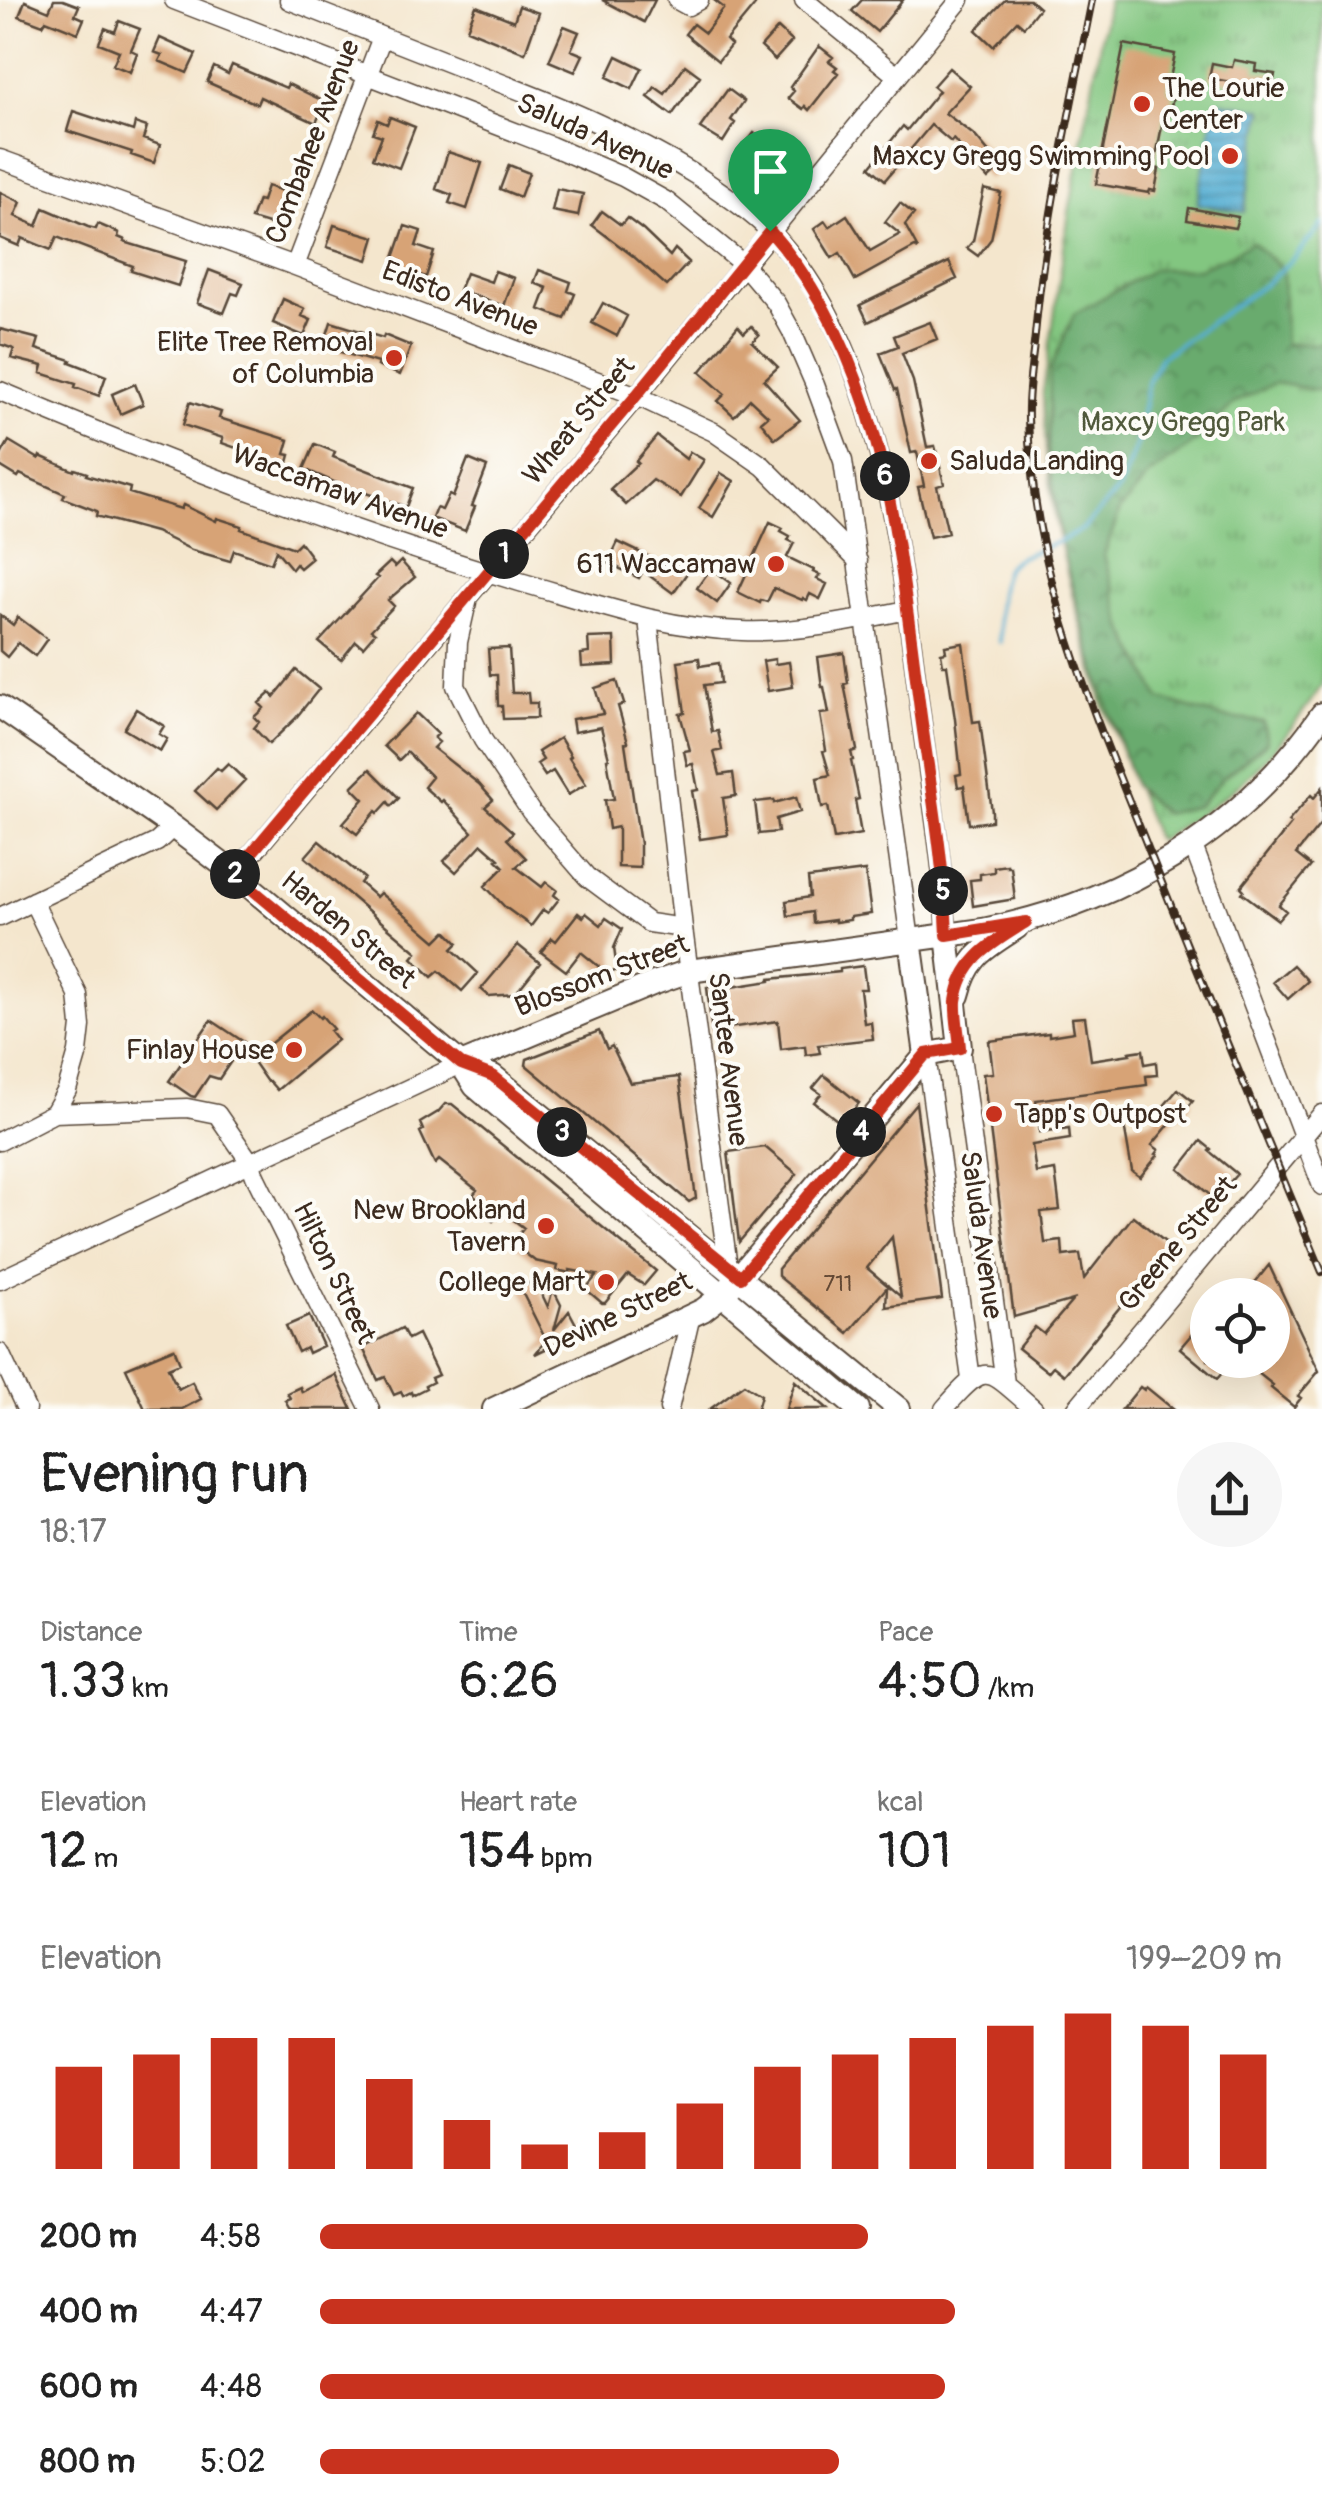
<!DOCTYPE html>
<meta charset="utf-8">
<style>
:root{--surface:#fff;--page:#f6f6f6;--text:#222;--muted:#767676;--accent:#c8321e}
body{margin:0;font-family:Pangolin,sans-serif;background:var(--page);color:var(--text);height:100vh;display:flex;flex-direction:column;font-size:38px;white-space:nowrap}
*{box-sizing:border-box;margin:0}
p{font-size:32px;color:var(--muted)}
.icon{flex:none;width:55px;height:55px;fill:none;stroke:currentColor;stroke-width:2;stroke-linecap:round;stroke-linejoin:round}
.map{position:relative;height:1409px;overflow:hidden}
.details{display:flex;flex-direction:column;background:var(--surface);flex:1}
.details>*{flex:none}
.tools{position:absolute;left:1190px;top:1278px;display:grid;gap:20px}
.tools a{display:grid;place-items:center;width:100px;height:100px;border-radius:50%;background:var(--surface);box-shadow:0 10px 40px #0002;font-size:50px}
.pin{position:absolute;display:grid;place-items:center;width:85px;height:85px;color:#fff;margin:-102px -42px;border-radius:50% 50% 50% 0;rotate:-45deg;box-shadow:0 0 10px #0007}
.pin .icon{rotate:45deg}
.km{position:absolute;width:50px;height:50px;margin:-25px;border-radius:50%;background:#222;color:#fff;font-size:28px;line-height:50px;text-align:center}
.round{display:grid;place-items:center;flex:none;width:105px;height:105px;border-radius:52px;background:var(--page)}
.headline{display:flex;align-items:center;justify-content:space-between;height:170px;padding:0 40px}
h1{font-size:55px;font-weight:600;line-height:75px}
.stats{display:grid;grid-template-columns:repeat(3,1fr);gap:15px;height:170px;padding:10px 40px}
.stats div{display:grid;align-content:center}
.stats b{font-size:50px;font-weight:600}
.stats small{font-size:28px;font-weight:400}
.stats p{font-size:28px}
.chart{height:280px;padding:20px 40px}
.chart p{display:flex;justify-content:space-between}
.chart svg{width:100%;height:180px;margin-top:10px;stroke:var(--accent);stroke-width:6}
ul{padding:0 40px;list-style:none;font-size:32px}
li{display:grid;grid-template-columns:160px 120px 1fr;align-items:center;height:75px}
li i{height:25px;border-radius:12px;background:var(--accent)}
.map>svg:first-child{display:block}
.grass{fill:url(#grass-tufts);stroke:#5e784f;stroke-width:2.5}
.forest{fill:url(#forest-crowns);stroke:#526a46;stroke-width:2.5}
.water{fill:url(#water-rules);stroke:#486c78;stroke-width:2.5}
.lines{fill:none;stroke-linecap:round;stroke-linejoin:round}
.stream{stroke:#56afd3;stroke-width:4}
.building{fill:#d7a376;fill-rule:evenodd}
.minor-casing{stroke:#574638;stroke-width:21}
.major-casing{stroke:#574638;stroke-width:26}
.minor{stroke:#fff;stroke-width:18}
.major{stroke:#fff;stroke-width:22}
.rail-casing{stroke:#3b2a1e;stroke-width:8}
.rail{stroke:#fdfcf7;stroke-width:4;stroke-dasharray:11;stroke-linecap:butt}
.route-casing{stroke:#fff;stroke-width:20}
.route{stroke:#c8321e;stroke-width:12}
.poi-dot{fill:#c8321e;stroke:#fdfcf7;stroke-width:4}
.labels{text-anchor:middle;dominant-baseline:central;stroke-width:8;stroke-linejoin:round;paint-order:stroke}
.number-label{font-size:22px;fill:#624834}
.poi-label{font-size:28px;fill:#3b2a1e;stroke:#fdfcf7;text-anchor:end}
.street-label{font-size:28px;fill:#3b2a1e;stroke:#fdfcf7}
.park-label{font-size:28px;fill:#50593b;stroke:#fdfcf7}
</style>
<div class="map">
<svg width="1322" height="1409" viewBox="0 0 1322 1409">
<defs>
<pattern id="grass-tufts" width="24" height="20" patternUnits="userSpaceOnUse" patternTransform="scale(2.5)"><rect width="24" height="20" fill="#82c680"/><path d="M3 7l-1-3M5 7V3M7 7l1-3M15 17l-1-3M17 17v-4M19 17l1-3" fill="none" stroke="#6ca168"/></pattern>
<pattern id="forest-crowns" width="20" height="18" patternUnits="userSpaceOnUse" patternTransform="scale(2.5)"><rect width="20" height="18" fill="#69ab6e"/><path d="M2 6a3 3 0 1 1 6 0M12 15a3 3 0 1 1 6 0" fill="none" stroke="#588b5a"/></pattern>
<pattern id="water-rules" width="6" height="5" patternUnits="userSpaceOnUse" patternTransform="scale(2.5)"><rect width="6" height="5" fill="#56afd3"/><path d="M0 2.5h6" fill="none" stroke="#488fab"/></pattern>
</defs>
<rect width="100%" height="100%" fill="#fdfcf7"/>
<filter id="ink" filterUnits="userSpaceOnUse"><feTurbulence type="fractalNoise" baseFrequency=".01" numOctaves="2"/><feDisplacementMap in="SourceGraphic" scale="20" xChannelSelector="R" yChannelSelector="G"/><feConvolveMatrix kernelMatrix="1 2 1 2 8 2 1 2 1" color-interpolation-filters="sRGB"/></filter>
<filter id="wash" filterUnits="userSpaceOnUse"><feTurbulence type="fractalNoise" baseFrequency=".0048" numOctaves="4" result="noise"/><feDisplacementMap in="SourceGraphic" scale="40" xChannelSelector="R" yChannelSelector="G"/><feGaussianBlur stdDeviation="2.25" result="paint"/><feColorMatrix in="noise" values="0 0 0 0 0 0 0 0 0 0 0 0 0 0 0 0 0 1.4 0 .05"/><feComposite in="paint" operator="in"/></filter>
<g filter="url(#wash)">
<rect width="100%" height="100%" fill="#f4e6cd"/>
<path class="grass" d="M1108,0H1322V685C1299,719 1273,755 1242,782C1216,805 1186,822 1157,841L1103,704L1072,594L1055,518L1046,451L1043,393L1069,212Z"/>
<path class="forest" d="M1252,242L1283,270L1285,344H1322V391L1275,383L1233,404L1201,438L1149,475L1120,510L1104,555L1124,629L1160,699L1219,717L1263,722L1267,742L1223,778L1198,806L1164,814L1134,786L1098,676L1063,553L1048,451L1050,370L1074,314L1154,269H1197L1230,255Z"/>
<path class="water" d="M1216,101L1263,109L1244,212L1197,204Z"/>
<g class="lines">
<path class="stream" d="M1000,642L998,611L1001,584L1006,568L1016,559L1067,538L1084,528L1120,488L1137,444L1148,380L1161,357L1265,284L1295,257L1322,224"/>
</g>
<g id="blocks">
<path class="building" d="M54,0H63L79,6L75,15L84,19L78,33L46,20L43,25L19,16L25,1L49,11Z
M602,0H655L644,22Z
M714,0H749L755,5L726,40L731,45L718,61L685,34L693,24L705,33L724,8Z
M862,0H903L877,32L852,11Z
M1005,0H1030L1039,8L1024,27L1017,21L993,46L976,30Z
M476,6L514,21L519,6L539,13L525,53L467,29Z
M119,21L140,29L131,50L137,53L130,72L113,65L119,51L99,43L105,28L115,32Z
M564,26L579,32L571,50L583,55L575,72L549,61Z
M778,28L792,41L775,60L761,47Z
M160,38L196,54L187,73L159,61L162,55L154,52Z
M1124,44L1175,54L1168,88L1169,91L1174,93L1169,116L1164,115L1154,167L1159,169L1155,191L1150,190L1149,193L1096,184Z
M819,46L833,57L829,61L837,67L834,70L838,73L809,110L805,106L803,109L788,98L794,91L790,87Z
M617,56L642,68L632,89L607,77Z
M1234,60L1256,64L1255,71L1275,74L1272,90L1209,78L1212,63L1232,67Z
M232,65L286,88L288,84L325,102L316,123L260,97L257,104L207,82L214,67L228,74Z
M685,65L700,76L672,115L648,97L655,87L665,94Z
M949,68L970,86L945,113L975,136L1001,167L988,179L953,139L951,142L931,125L885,180L870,167L903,126L907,130L939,91L933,86Z
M728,89L744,101L731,120L735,123L723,142L700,128Z
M73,111L133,131L135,123L147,127L143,139L160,145L154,163L131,155L132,152L67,131Z
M390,117L415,127L399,168L373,158L382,136L373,133L378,120L387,124Z
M754,133L781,151L766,171L740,152Z
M448,152L482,163L467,209L449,203L452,195L436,189Z
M509,165L529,173L520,197L500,189Z
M267,186L289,193L278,227L251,219L258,200L262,201Z
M557,189L583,194L578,216L552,211Z
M984,189L1001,193L991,239L978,256L967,248L973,241Z
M0,192L21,202L15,216L37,226L44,208L88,227L96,229L98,224L119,233L118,237L125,240L124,242L186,261L178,286L131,271L133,266L57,237L51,250L22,238L19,246L0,238Z
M900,203L914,214L905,225L918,249L915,247L855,280L840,253L832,258L814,229L825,221L829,227L847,215L870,251L900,234L885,222Z
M1189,208L1238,217L1235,228L1187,220Z
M602,211L621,225L627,218L643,230L670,256L675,249L689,262L667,286L633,256L592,225Z
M334,225L375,237L368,260L327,247Z
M405,226L421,231L416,246L434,252L426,277L391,266Z
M949,262L957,279L868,322L860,305Z
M209,270L243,283L238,295L232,293L224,313L197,303Z
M539,270L571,282L568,291L575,294L565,319L539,309L547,288L534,283Z
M495,271L514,278L504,306L459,290L466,273L491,282Z
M283,299L305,309L302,316L311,320L304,336L273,323Z
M603,303L627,316L617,336L592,323Z
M331,322L383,338L384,335L411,346L400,375L377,366L378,363L323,347Z
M930,322L937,339L902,353L913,381L927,447L935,446L944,484L937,486L948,533L930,537L918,487L924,486L917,452L911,453L897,389L895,390L880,353L898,346L894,336Z
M738,326L744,333L751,326L759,335L752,342L778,367L764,380L800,420L775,439L761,422L768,416L750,399L734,416L718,401L725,394L700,372Z
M0,329L39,339L36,349L71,360L70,362L106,376L99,396L75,387L76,384L41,373L43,366L11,358L14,349L0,344Z
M135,384L143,404L120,414L112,394Z
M190,402L221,412L219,418L289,440L285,454L290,455L287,466L222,443L223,438L183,425Z
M657,436L686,459L690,452L704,460L681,497L653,480L626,505L610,489L638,463L636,461Z
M9,441L39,459L40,456L74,471L75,469L87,473L86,475L130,488L129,493L181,509L183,505L216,521L217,518L242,526L241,529L294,548L300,542L312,558L300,568L296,564L292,569L276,550L271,563L234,550L230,561L192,550L155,532L96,516L97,511L63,498L65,494L20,474L18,477L0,466V457Z
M315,444L335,452L333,457L413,488L406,507L334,482L304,469Z
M468,459L487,467L472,506L475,507L465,531L432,518L436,508L442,510L449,495L453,497Z
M721,473L734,481L713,517L699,508Z
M770,522L783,528L781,531L790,536L788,540L794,543L787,557L814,570L813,572L820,575L817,579L827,584L820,599L810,594L807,600L803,598L802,600L774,588L767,602L761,600L760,603L738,592Z
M618,542L666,565L669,560L687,573L673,593L643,571L639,578L608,563Z
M401,561L415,577L388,600L394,606L371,630L375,633L363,647L356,641L341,660L319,642L378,578L375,576L390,562L395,567Z
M711,568L731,583L717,603L697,588Z
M0,615L13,625L18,617L47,639L35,656L18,643L7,657L0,651Z
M614,637L615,665L582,667L581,654L589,653L588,638Z
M963,643L973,722L980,721L992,812V821L969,824L964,786L958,787L956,775L961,774L955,719L947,665H943L941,653L946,652L945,646Z
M509,648L512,693H528L529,703H537V718L503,719L502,706H498L497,675H490L488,649Z
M844,653L848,683L844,684L857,750L851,752L853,760L851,761L859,799L855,800L861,834L834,839L828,806L822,807L817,778L830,775L823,751L826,750L820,714L829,713L824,687H822L818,657Z
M699,658L700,666L719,663L721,683L704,685L712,732L718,731L722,750L714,752L720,775L733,773L736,796L723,798L728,835L700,839L692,791L698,790L693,764L687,765L684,751L690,750L680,714L685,713L678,661Z
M775,659V664L789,662L793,687L768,691L763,661Z
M296,670L319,689L295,719L269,744L254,728L259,722L254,717L264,708L259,703L270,693L274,697Z
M617,681L624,704L618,706L628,742L625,743L640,844V868L618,867V827L609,829L605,800L614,799L607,759L609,758L601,727L574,732L572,719L603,714L595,688Z
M136,709L164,726L159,734L167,739L160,751L124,729Z
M416,713L438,734L434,738L439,742L433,748L479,784L493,800L485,807L513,832L507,839L526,858L516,867L542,887L546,882L557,890L554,895L559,899L548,913L543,910L531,926L505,907L485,886L504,867L497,860L499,859L482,844L456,872L444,861L472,832L443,800L441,802L424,787L432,777L407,752L399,760L384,746Z
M560,738L571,756L569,758L586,784L568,795L553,771L545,776L537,764L543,760L538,752Z
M228,764L245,780L216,810L195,791L217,768L221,771Z
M370,769L399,798L391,806L388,802L378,813L376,811L357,834L343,823L364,799L352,787Z
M1322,788V822L1296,854L1311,866L1279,905L1286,911L1278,920L1242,893L1244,890L1241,887L1291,824L1288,822L1311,795L1314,798Z
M796,797L800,812L776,819L778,832L759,834L755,802L774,800V803Z
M319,841L364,878L360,883L376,897L380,893L436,941L446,931L458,943L452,949L478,973L462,991L439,971L432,977L412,958L417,952L305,857Z
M1007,865V867H1011L1015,899L973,906L970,880L980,879V874L994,872V867Z
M865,871L871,914L850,917V920L835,922V920L813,923L812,912L788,916L786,901L810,897L808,878Z
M578,913L583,917L586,913L601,925L606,918L622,929L614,948L617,970L608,974L581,952L566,971L541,952L552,938L556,941Z
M518,945L540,963L515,994L489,996L481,989Z
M1293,965L1308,981L1288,999L1273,982Z
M863,966L866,989H860L864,1023L871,1022L873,1039L818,1045L820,1053L806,1055L805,1046L781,1049L778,1021L728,1028L729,1032L712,1034L707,987L725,985V988L770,981V979L840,972V969Z
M312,1010L320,1018L322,1016L333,1029L330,1031L337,1040L277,1090L269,1081L267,1082L251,1059Z
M1085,1017L1091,1060L1130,1054L1129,1052L1143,1050L1145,1064L1156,1062L1157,1075L1146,1076L1147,1085L1036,1100L1040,1132L1069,1128L1070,1139L1032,1145L1036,1173L1055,1170L1060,1210L1041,1212L1045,1243L1062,1241L1063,1256L1080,1254L1084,1279L1133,1216L1170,1246L1064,1375L1053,1366L1048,1372L1018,1348L1035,1327L1044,1334L1073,1300L1014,1317L983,1074L993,1073L989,1041L1049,1033V1036L1074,1032L1072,1018Z
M211,1020L244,1042L219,1079L209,1076L195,1097L191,1096L169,1081Z
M599,1031L607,1049L612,1046L630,1083L679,1077L696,1198L689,1202L526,1065L527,1059Z
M824,1075L859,1103L842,1124L814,1102L821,1094L813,1088Z
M1178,1089L1193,1101L1181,1116L1178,1114L1152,1145L1159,1150L1156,1154L1158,1155L1140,1177L1132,1171L1124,1125L1152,1120Z
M916,1103L942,1299L886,1307L887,1287L848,1333L778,1276V1269ZM892,1237L901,1297L867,1268Z
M445,1104H452L656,1271L644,1285L628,1275L605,1303H602L588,1291V1286L597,1275L570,1270V1273L557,1270L558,1266L535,1261L512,1243L524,1228L506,1214L502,1218L498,1215L493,1221L474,1207L479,1200L473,1195L477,1190L439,1160L435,1164L420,1132L423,1130L420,1123L438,1112Z
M1201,1141L1211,1149L1209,1151L1237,1174L1220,1193L1216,1190L1211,1196L1179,1169Z
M765,1147L797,1174L739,1242L728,1152Z
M1269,1265L1319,1371L1298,1396L1301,1398L1294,1407L1271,1388L1273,1385L1242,1360H1272V1295H1245Z
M535,1280L548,1307L553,1289L561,1305L554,1330L569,1311L577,1326L572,1333L563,1337L564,1340L535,1354L546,1340L520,1288Z
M309,1316L323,1346L308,1353L306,1348L298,1352L286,1326Z
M402,1328L408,1339L418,1334L438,1375L431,1378L433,1382L425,1386L426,1388L412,1395L411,1392L403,1396L401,1392L394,1395L385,1377L378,1380L363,1348Z
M1197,1328L1208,1337V1360H1233L1217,1379L1180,1348Z
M174,1348L180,1363L168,1368L178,1389L192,1382L201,1399L182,1409H145L126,1368Z
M336,1375L352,1409H290L285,1400L290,1398L287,1393L300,1387L302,1392Z
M795,1381L828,1409H786Z
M744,1384L761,1395L757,1409H710Z
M1140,1387L1144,1390L1146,1387L1173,1409H1122Z"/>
</g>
</g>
<g filter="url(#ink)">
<use href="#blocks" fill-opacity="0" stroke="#574638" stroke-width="2.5"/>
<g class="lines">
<g class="minor-casing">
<path id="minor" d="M174,0L551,146L623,177L666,201L743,264L776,303L792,332L815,385L843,461L910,940
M289,0C350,24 411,48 472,72C551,102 627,132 699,177C724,194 750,211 771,232C883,347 901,565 921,717C930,789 943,862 947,935
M677,0L688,6L699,0
M804,0L897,76
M0,159L295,266L637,396L714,432L763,466L858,561
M295,266L382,37
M0,391C170,463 343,530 520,582C593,603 665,629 742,631C797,633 853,621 907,610
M467,602L458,642L456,686L483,740L531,812L587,877L649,923L683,928
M648,619L683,928L728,1267
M1193,846L1322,1186
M235,874L637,396L960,0
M0,917L157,842L173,827
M960,1048L1005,1383
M926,1055L971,1379
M54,1113L187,1108L217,1114L250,1162L255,1176L370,1409
M0,1141L54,1113L67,1090L78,1052L81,1026L78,995L33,901
M0,1280L461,1064
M0,1353L26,1409
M669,1409L691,1315
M944,1409C988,1358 987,1369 1034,1409
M1076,1409L1322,1114"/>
</g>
<g class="major-casing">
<path id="major" d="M0,707L173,827L235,874L461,1064L475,1086L858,1409
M910,940L926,1055
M958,995C968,955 985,949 1016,928
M461,1064L652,984L689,971L983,930C1122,903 1241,832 1322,714
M461,1064L493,1076L899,1409
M494,1409L703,1310L724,1294L926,1055L960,1048L947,935"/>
</g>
<use href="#minor" class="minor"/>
<use href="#major" class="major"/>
<g class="rail-casing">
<path id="rail" d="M1092,0C1070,111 1045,223 1035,335C1032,363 1027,391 1028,418C1032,571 1088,699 1144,838C1202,984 1262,1128 1322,1272"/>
</g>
<use href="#rail" class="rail"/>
</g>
</g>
<g class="lines" filter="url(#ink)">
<g class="route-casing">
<path id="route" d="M770,231C885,361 898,544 920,709C930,784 944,860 947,935L1026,922C993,943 962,958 956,1001C955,1016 959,1033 960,1048L926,1054L741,1277L493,1076L461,1064L234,874L636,396Z"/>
</g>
<use href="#route" class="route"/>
</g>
<g class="poi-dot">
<circle cx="1142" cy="104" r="10"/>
<circle cx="1230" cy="156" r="10"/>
<circle cx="394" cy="358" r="10"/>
<circle cx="929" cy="461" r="10"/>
<circle cx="776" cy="564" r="10"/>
<circle cx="294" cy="1050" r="10"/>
<circle cx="994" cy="1114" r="10"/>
<circle cx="546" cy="1226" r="10"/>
<circle cx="606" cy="1282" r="10"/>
</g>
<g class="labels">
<g class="number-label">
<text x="838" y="1284">711</text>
</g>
<g class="poi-label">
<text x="1162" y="88" text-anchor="start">The Lourie<tspan x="1162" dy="32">Center</tspan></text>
<text x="1210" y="156">Maxcy Gregg Swimming Pool</text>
<text x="374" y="342">Elite Tree Removal<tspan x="374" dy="32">of Columbia</tspan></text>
<text x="949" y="461" text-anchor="start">Saluda Landing</text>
<text x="756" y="564">611 Waccamaw</text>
<text x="274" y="1050">Finlay House</text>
<text x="1014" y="1114" text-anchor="start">Tapp's Outpost</text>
<text x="526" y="1210">New Brookland<tspan x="526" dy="32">Tavern</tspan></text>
<text x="586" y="1282">College Mart</text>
</g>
<g class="street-label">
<text transform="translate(595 137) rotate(25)">Saluda Avenue</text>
<text transform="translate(313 142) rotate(-69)">Combahee Avenue</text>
<text transform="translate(460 299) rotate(21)">Edisto Avenue</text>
<text transform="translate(579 421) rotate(-50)">Wheat Street</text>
<text transform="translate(340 492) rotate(20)">Waccamaw Avenue</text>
<text transform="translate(348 930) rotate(40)">Harden Street</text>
<text transform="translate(602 976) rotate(-21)">Blossom Street</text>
<text transform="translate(728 1059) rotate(83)">Santee Avenue</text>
<text transform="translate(981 1235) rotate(82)">Saluda Avenue</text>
<text transform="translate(1178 1244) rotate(-50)">Greene Street</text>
<text transform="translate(334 1273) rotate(64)">Hilton Street</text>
<text transform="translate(618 1315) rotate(-26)">Devine Street</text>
</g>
<g class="park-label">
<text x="1183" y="422">Maxcy Gregg Park</text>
</g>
</g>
</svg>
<div class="tools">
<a><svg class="icon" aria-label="locate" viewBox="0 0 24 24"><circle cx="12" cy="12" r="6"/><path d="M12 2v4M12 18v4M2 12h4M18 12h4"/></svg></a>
</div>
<div class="pin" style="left:770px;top:231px;background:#1e9e55"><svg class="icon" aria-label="arrive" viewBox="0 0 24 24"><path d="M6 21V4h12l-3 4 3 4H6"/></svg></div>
<b class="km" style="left:504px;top:554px">1</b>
<b class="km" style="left:235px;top:874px">2</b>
<b class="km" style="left:562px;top:1132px">3</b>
<b class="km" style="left:861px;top:1132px">4</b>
<b class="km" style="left:943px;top:891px">5</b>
<b class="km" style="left:885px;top:476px">6</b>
</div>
<section class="details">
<div class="headline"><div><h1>Evening run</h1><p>18:17</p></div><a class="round"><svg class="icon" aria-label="share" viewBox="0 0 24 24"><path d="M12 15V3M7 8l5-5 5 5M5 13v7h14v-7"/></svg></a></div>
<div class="stats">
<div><p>Distance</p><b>1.33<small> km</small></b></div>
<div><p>Time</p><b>6:26</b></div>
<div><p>Pace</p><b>4:50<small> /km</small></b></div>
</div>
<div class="stats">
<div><p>Elevation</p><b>12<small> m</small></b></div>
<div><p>Heart rate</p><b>154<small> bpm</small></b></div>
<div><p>kcal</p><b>101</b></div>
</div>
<div class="chart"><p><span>Elevation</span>199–209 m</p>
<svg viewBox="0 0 160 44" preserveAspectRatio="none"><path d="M5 44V19M15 44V16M25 44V12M35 44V12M45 44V22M55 44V32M65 44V38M75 44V35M85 44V28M95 44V19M105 44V16M115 44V12M125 44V9M135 44V6M145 44V9M155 44V16"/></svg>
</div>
<ul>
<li><b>200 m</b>4:58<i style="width:57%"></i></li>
<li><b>400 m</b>4:47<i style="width:66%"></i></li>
<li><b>600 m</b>4:48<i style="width:65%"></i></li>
<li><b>800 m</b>5:02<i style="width:54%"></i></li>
</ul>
</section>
